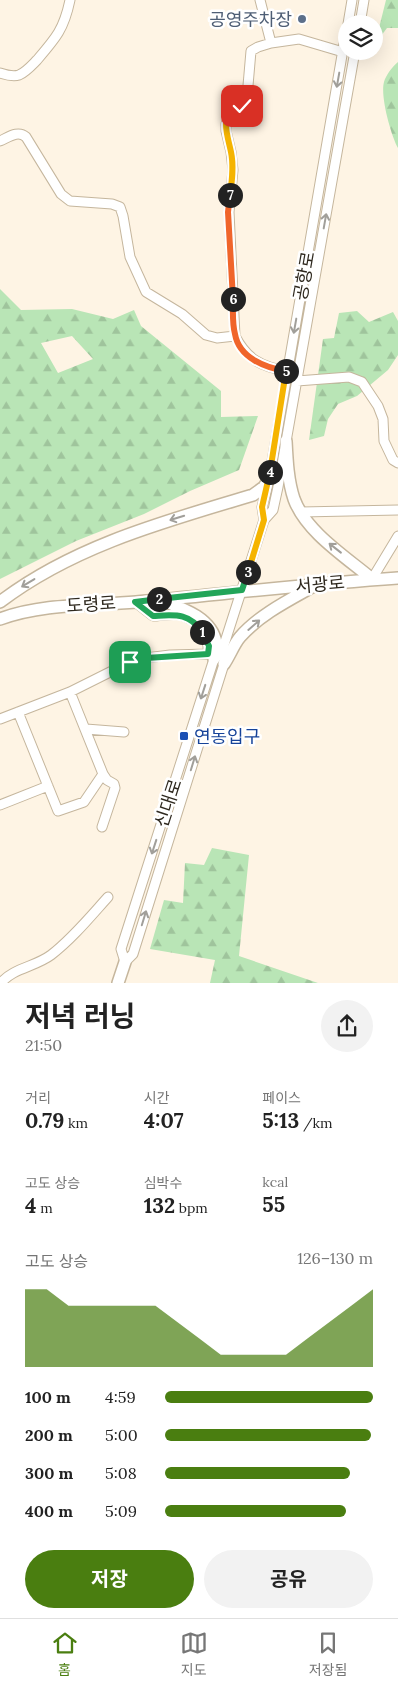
<!DOCTYPE html>
<html lang="ko">
<meta charset="utf-8">
<style>
:root{--surface:#fff;--page:#f2f2f2;--text:#222;--muted:#767676;--line:#e0e0e0;--accent:#4a7e10}
body{margin:0;font-family:Lora,"Noto Sans KR",serif;background:var(--page);color:var(--text);height:100vh;display:flex;flex-direction:column;font-size:19px;white-space:nowrap}
*{box-sizing:border-box;margin:0}
p{font-size:16px;color:var(--muted)}
.icon{flex:none;width:28px;height:28px;fill:none;stroke:currentColor;stroke-width:2;stroke-linecap:round;stroke-linejoin:round}
.map{position:relative;height:983px;overflow:hidden}
.details{display:flex;flex-direction:column;background:var(--surface);flex:1}
.details>*{flex:none}
.fabs{position:absolute;left:338px;top:15px;display:grid;gap:10px}
.fabs a{display:grid;place-items:center;width:45px;height:45px;border-radius:50%;background:var(--surface);box-shadow:0 5px 20px #0002;font-size:25px}
.pin{position:absolute;display:grid;place-items:center;width:42px;height:42px;color:#fff;margin:-21px;border-radius:10px;box-shadow:0 2px 8px #0006}
.km{position:absolute;width:25px;height:25px;margin:-12px;border-radius:50%;background:#222;color:#fff;font-size:14px;line-height:25px;text-align:center}
.round{display:grid;place-items:center;flex:none;width:52px;height:52px;border-radius:26px;background:var(--page)}
.summary{display:flex;align-items:center;justify-content:space-between;height:85px;padding:0 25px}
h1{font-size:28px;font-weight:700;line-height:38px}
.figures{display:grid;grid-template-columns:repeat(3,1fr);gap:8px;height:85px;padding:5px 25px}
.figures div{display:grid;align-content:center}
.figures b{font-size:21px;font-weight:700}
.figures small{font-size:14px;font-weight:400}
.figures p{font-size:14px}
.chart{height:140px;padding:10px 25px}
.chart p{display:flex;justify-content:space-between}
.chart svg{width:100%;height:90px;margin-top:5px;fill:var(--accent);opacity:.7}
.button{display:flex;gap:10px;margin-top:auto;padding:10px 25px}
.button a{flex:1;height:58px;border-radius:30px;background:var(--accent);color:#fff;font-size:20px;font-weight:700;line-height:58px;text-align:center}
.button a+a{background:var(--page);color:var(--text)}
ul{padding:0 25px;list-style:none;font-size:16px}
li{display:grid;grid-template-columns:80px 60px 1fr;align-items:center;height:38px}
li i{height:12px;border-radius:6px;background:var(--accent)}
.tab-bar{display:flex;justify-content:space-around;align-items:center;height:70px;border-top:1px solid var(--line);background:var(--surface);font-size:14px;color:var(--muted)}
.tab-bar a{display:grid;justify-items:center;gap:2px}
.tab-bar .selected{color:var(--accent)}
.map>svg:first-child{display:block}
.forest{fill:url(#forest-firs);fill-rule:evenodd}
.lines{fill:none;stroke-linecap:round;stroke-linejoin:round}
.minor-casing{stroke:#c5b69d;stroke-width:11}
.major-casing{stroke:#c5b69d;stroke-width:14}
.minor{stroke:#fff;stroke-width:9}
.major{stroke:#fff;stroke-width:11}
.oneway{stroke:#a19f9a}
.split-1-casing{stroke:#fff;stroke-width:10}
.split-2-casing{stroke:#fff;stroke-width:10}
.split-3-casing{stroke:#fff;stroke-width:10}
.split-4-casing{stroke:#fff;stroke-width:10}
.split-5-casing{stroke:#fff;stroke-width:10}
.split-6-casing{stroke:#fff;stroke-width:10}
.split-7-casing{stroke:#fff;stroke-width:10}
.split-8-casing{stroke:#fff;stroke-width:10}
.split-1{stroke:#22a559;stroke-width:6}
.split-2{stroke:#22a559;stroke-width:6}
.split-3{stroke:#22a559;stroke-width:6}
.split-4{stroke:#f5b400;stroke-width:6}
.split-5{stroke:#f5b400;stroke-width:6}
.split-6{stroke:#f0652b;stroke-width:6}
.split-7{stroke:#f0652b;stroke-width:6}
.split-8{stroke:#f5b400;stroke-width:6}
.service-dot{fill:#5c6f8a;stroke:#fff;stroke-width:2}
.transit-dot{fill:#1a4fb4;stroke:#fff;stroke-width:2}
.labels{text-anchor:middle;dominant-baseline:central;stroke-width:5;stroke-linejoin:round;paint-order:stroke}
.service-label{font-size:18px;fill:#4e5e75;stroke:#fff;text-anchor:end}
.street-label{font-size:18px;fill:#2f291f;stroke:#fff}
.transit-label{font-size:18px;fill:#164399;stroke:#fff;text-anchor:start}
</style>
<div class="map">
<svg width="398" height="983" viewBox="0 0 398 983">
<defs>
<pattern id="forest-firs" width="22" height="20" patternUnits="userSpaceOnUse" patternTransform="scale(1.25)"><rect width="22" height="20" fill="#b9e5b6"/><path d="M5 1l3.5 6h-7zM16 11l3.5 6h-7z" fill="#9fc49c"/></pattern>
</defs>
<rect width="100%" height="100%" fill="#fef4e4"/>
<path class="forest" d="M386,0H398V28H387L375,44Z
M398,62V148C391,135 380,96 384,82C386,75 392,67 398,62Z
M0,289L21,310L72,309L113,319L134,310L141,326L221,391V417L258,416L239,470L190,491L144,514L76,541L0,579ZM72,336L93,359L58,373L41,343Z
M357,311L369,322L393,312L398,321V355L388,370L357,396L338,404L328,419L324,436L309,440L323,339L334,338L339,313Z
M212,848L249,855L239,956L318,983H210L215,960L150,949L164,900L183,903L185,863L204,865Z"/>
<g class="lines">
<g class="minor-casing">
<path id="minor" d="M260,0L271,43L258,47L251,51L247,97L242,106L226,124V131L231,152L233,170L229,212L235,336C247,359 261,367 287,371
M348,24L352,0
M360,24L364,0
M271,43L299,39L343,52
M0,73C6,75 13,77 19,75C26,72 32,65 37,60C56,38 64,29 70,0
M0,141C9,137 18,130 26,137L61,194L70,201L112,204L120,207L123,216L130,257L146,292L182,314L206,335L217,338L235,336
M297,381L349,377L362,382L378,406L383,419L384,441L393,460L398,463
M301,512L398,510
M264,520L273,510L278,487L355,51
M372,579L398,536
M223,648L224,664L133,954L125,962L121,949L214,659L223,648L264,520L262,507L269,479L346,32
M70,692L103,774L107,780L114,784L115,788L102,827
M18,712L58,811L84,802L103,774
M0,719L70,692L130,662L146,658L170,655L208,654C210,637 197,619 180,615C172,613 161,616 153,616L135,602
M86,729L124,732
M0,805L48,786
M1,983C13,968 35,967 51,955C72,939 90,917 108,897"/>
</g>
<g class="major-casing">
<path id="major" d="M286,441C287,461 288,481 294,499C306,532 346,557 372,579
M161,600C182,608 212,618 216,643C217,648 215,654 214,659
M0,602C73,546 166,521 253,495L264,487L269,479
M0,619C44,603 90,606 136,602C223,594 310,584 398,578
M224,664C230,655 234,644 240,637C259,615 289,600 314,586
M118,983L125,962"/>
</g>
<use href="#minor" class="minor"/>
<use href="#major" class="major"/>
</g>
<defs><path id="oneway-shaft" d="M-6 0H5M1.5-3L5.5 0L1.5 3" fill="none" stroke-width="1.6" stroke-linecap="round" stroke-linejoin="round" transform="scale(1.25)"/></defs>
<g class="oneway">
<use href="#oneway-shaft" transform="translate(338 80) rotate(100)"/>
<use href="#oneway-shaft" transform="translate(325 221) rotate(-80)"/>
<use href="#oneway-shaft" transform="translate(295 326) rotate(100)"/>
<use href="#oneway-shaft" transform="translate(177 518) rotate(163)"/>
<use href="#oneway-shaft" transform="translate(335 548) rotate(-142)"/>
<use href="#oneway-shaft" transform="translate(28 583) rotate(149)"/>
<use href="#oneway-shaft" transform="translate(254 625) rotate(-41)"/>
<use href="#oneway-shaft" transform="translate(203 692) rotate(108)"/>
<use href="#oneway-shaft" transform="translate(193 763) rotate(-73)"/>
<use href="#oneway-shaft" transform="translate(154 847) rotate(108)"/>
<use href="#oneway-shaft" transform="translate(144 918) rotate(-73)"/>
</g>
<g class="lines">
<g class="split-1-casing">
<path id="split-1" d="M130,662L146,658L208,654L209,646L202,632"/>
</g>
<g class="split-2-casing">
<path id="split-2" d="M159,599L135,602L153,616C174,615 189,612 202,632"/>
</g>
<g class="split-3-casing">
<path id="split-3" d="M159,599L242,590L248,572"/>
</g>
<g class="split-4-casing">
<path id="split-4" d="M248,572L264,520L262,507L270,472"/>
</g>
<g class="split-5-casing">
<path id="split-5" d="M270,472L286,371"/>
</g>
<g class="split-6-casing">
<path id="split-6" d="M233,299C233,310 232,323 235,334C239,358 266,368 286,371"/>
</g>
<g class="split-7-casing">
<path id="split-7" d="M230,195L228,212L233,299"/>
</g>
<g class="split-8-casing">
<path id="split-8" d="M230,195C232,181 234,166 231,152C229,142 226,134 226,124L242,106"/>
</g>
<use href="#split-1" class="split-1"/>
<use href="#split-2" class="split-2"/>
<use href="#split-3" class="split-3"/>
<use href="#split-4" class="split-4"/>
<use href="#split-5" class="split-5"/>
<use href="#split-6" class="split-6"/>
<use href="#split-7" class="split-7"/>
<use href="#split-8" class="split-8"/>
</g>
<circle class="service-dot" cx="302" cy="19" r="5"/>
<rect class="transit-dot" x="179" y="731" width="10" height="10" rx="2.5"/>
<g class="labels">
<g class="service-label">
<text x="292" y="19">공영주차장</text>
</g>
<g class="street-label">
<text transform="translate(304 276) rotate(-80)">공항로</text>
<text transform="translate(320 584) rotate(-5)">서광로</text>
<text transform="translate(91 604) rotate(-4)">도령로</text>
<text transform="translate(168 803) rotate(-72)">신대로</text>
</g>
<g class="transit-label">
<text x="194" y="736">연동입구</text>
</g>
</g>
</svg>
<div class="fabs">
<a><svg class="icon" aria-label="layers" viewBox="0 0 24 24"><path d="M12 4l9 5-9 5-9-5zM3 14l9 5 9-5"/></svg></a>
</div>
<div class="pin" style="left:130px;top:662px;background:#1e9e55"><svg class="icon" aria-label="arrive" viewBox="0 0 24 24"><path d="M6 21V4h12l-3 4 3 4H6"/></svg></div>
<div class="pin" style="left:242px;top:106px;background:#d93025"><svg class="icon" aria-label="check" viewBox="0 0 24 24"><path d="M5 12l5 5 9-10"/></svg></div>
<b class="km" style="left:202px;top:632px">1</b>
<b class="km" style="left:159px;top:599px">2</b>
<b class="km" style="left:248px;top:572px">3</b>
<b class="km" style="left:270px;top:472px">4</b>
<b class="km" style="left:286px;top:371px">5</b>
<b class="km" style="left:233px;top:299px">6</b>
<b class="km" style="left:230px;top:195px">7</b>
</div>
<section class="details">
<div class="summary"><div><h1>저녁 러닝</h1><p>21:50</p></div><a class="round"><svg class="icon" aria-label="share" viewBox="0 0 24 24"><path d="M12 15V3M7 8l5-5 5 5M5 13v7h14v-7"/></svg></a></div>
<div class="figures">
<div><p>거리</p><b>0.79<small> km</small></b></div>
<div><p>시간</p><b>4:07</b></div>
<div><p>페이스</p><b>5:13<small> /km</small></b></div>
</div>
<div class="figures">
<div><p>고도 상승</p><b>4<small> m</small></b></div>
<div><p>심박수</p><b>132<small> bpm</small></b></div>
<div><p>kcal</p><b>55</b></div>
</div>
<div class="chart"><p><span>고도 상승</span>126–130 m</p>
<svg viewBox="0 0 160 44" preserveAspectRatio="none"><path d="M0 44V6L10 6L20 14L30 14L40 14L50 14L60 14L70 22L80 30L90 38L100 38L110 38L120 38L130 30L140 22L150 14L160 6V44z"/></svg>
</div>
<ul>
<li><b>100 m</b>4:59<i style="width:100%"></i></li>
<li><b>200 m</b>5:00<i style="width:99%"></i></li>
<li><b>300 m</b>5:08<i style="width:89%"></i></li>
<li><b>400 m</b>5:09<i style="width:87%"></i></li>
</ul>
<div class="button"><a>저장</a><a>공유</a></div>
</section>
<nav class="tab-bar">
<a class="selected"><svg class="icon" aria-label="home" viewBox="0 0 24 24"><path d="M3 11l9-7 9 7M6 9v11h12V9"/></svg>홈</a>
<a><svg class="icon" aria-label="map" viewBox="0 0 24 24"><path d="M3 6l6-2 6 2 6-2v14l-6 2-6-2-6 2zM9 4v14M15 6v14"/></svg>지도</a>
<a><svg class="icon" aria-label="saved" viewBox="0 0 24 24"><path d="M7 4h10v16l-5-4-5 4z"/></svg>저장됨</a>
</nav>
